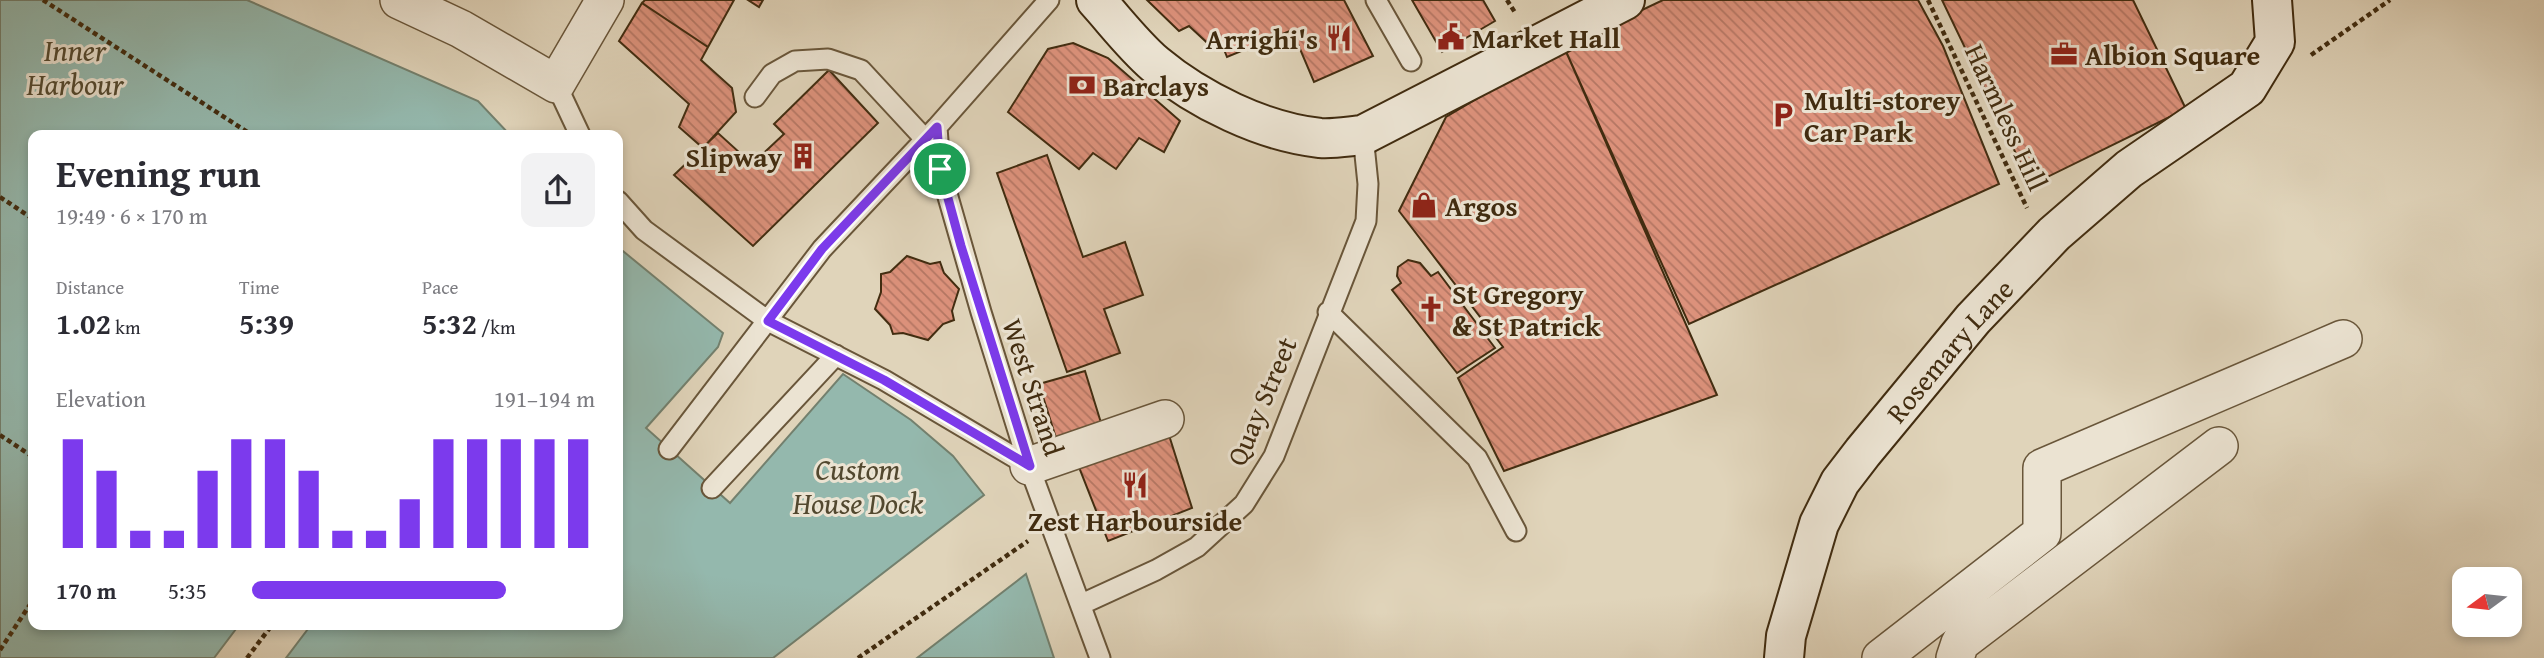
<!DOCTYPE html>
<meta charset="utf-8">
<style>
:root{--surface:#fff;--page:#f2f2f3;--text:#2b2b33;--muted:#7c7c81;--accent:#7c3aed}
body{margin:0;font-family:"Gentium Book Plus",serif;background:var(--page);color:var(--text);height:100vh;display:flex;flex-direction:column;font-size:26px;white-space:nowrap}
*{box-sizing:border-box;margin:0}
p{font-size:23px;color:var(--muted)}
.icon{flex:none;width:38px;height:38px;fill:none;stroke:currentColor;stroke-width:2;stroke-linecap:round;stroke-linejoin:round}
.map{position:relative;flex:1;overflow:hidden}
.panel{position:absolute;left:28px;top:130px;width:595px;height:500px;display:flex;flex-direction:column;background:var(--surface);border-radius:14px;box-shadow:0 4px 10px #0003}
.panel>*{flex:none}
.needle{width:46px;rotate:255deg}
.tools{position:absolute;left:2452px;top:567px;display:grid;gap:14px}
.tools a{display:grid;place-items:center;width:70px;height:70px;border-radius:14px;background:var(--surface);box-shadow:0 4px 10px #0003;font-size:35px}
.pin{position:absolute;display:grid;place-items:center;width:60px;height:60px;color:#fff;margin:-30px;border:4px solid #fff;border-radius:50%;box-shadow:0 2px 7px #0007}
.round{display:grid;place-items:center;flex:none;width:74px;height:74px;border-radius:14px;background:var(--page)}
.headline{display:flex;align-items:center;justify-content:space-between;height:119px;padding:0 28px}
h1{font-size:38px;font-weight:700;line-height:52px}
.figures{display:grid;grid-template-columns:repeat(3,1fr);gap:10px;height:119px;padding:7px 28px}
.figures div{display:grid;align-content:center}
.figures b{font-size:30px;font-weight:700}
.figures small{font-size:19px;font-weight:400}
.figures p{font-size:19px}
.chart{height:196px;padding:14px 28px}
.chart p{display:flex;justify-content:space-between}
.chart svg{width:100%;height:126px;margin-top:7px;stroke:var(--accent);stroke-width:6}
ul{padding:0 28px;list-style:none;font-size:23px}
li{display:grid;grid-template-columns:112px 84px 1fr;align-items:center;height:52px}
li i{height:18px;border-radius:9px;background:var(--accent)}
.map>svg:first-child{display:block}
.water{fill:#94b8ad;stroke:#73806e;stroke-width:2}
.building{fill:url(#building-back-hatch);stroke:#412c10;stroke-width:2}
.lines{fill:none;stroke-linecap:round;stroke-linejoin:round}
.lane-casing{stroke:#69563a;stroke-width:23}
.street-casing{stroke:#69563a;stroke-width:40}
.secondary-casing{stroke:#412c10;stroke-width:42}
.path{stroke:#412c10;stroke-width:4.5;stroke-dasharray:5 3.5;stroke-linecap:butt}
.lane{stroke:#ebe3d2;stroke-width:19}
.street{stroke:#ebe3d2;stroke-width:37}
.secondary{stroke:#ebe3d2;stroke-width:38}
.route-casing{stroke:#fff;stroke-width:14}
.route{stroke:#7c3aed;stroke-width:9}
.labels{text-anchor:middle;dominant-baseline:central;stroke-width:6;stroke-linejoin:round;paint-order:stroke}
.poi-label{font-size:28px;font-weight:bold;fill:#412c10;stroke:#ebe3d2;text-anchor:start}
.street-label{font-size:28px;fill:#412c10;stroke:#ebe3d2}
.water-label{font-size:30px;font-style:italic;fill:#52482f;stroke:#ebe3d2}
</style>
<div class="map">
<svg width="2544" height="658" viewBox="0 0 2544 658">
<defs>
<pattern id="building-back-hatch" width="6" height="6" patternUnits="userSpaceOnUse" patternTransform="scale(1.75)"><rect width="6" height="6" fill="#dd927c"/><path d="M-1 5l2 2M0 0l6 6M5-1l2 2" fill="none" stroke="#b57764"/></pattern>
</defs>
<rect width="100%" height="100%" fill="#e0d4ba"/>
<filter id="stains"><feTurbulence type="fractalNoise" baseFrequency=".00286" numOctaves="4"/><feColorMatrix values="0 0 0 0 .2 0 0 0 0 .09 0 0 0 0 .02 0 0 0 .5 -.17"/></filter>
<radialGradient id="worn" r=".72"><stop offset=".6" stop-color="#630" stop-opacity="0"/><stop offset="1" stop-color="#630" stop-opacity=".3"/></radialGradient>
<path class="water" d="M0,0H247L478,101L510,135H33V625H239L214,658H0Z
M618,247L723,333L718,347L646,428L730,503L843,374L911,420L953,456L984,495L773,658H286L311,625H618Z
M1026,574L1054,658H917Z"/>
<path class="building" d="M645,0H734L708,47L642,3Z
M748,0H763L759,7Z
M1147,0H1344L1373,56L1314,82L1292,30L1227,57L1223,47L1215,50L1189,26L1179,31Z
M1412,0H1483L1495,21L1442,52Z
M1663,0H1918L1943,46L1999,184L1689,324L1564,47Z
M1942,0H2133L2186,109L2031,185Z
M642,3L708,47L701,60L732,88L736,112L703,148L679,127L689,104L619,41Z
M1073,43L1108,58L1180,121L1164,152L1139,138L1116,169L1093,153L1079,169L1008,112L1048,49Z
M1564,47L1717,395L1504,471L1458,378L1503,347L1399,211L1446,117Z
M829,70L878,123L753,246L674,175L718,133L752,164L784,134L774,124Z
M1047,155L1083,257L1125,242L1143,295L1104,309L1120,353L1067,372L997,173Z
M907,256L930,264L940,262L944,273L959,289L952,311L954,320L943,324L928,340L903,333L893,334L890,325L875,309L881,292V274L890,272Z
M1408,260L1420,263L1431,276L1438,272L1495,348L1457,373L1392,290L1401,283L1397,276L1398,267Z
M1085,371L1102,426L1056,438L1039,384Z
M1168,432L1192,508L1108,541L1077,462Z"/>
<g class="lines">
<g class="lane-casing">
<path id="lane" d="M1376,0L1411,61
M556,84L580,135
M755,97L772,74L795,61L828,59L861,70L924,138
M937,127L940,169L981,312L1029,466L1100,658
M618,201L644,230L768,321L884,380L1029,466
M1328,312L1477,458L1516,531
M669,449L822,249L937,127L1049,0
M712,488L836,355
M1082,604L1156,570L1197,547L1244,504L1274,456L1366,221L1368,184L1363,135"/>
</g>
<g class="street-casing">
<path id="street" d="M399,0L461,29L556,84L605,0
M1029,466L1165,419
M1881,658L2042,533V468L2343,339
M1955,658L1960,643L2219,446"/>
</g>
<g class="secondary-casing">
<g id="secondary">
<path d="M1096,0C1115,21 1133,45 1155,64C1198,100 1263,132 1320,138C1334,139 1350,136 1363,135L1625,0"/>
<path id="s1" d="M1784,658L1786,636L1819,524L1840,482L1863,452L1973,319L2054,234L2129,169L2247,88L2275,42L2272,0"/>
</g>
</g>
<path class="path" d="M43,0L252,135
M1507,0L1516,14
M1928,0L2027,208
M2311,55L2390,0
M0,197L33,219
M0,435L33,457
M0,650L33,600
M247,658L272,625
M858,658L1028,541"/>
<use href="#lane" class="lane"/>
<use href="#street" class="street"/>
<use href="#secondary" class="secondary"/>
</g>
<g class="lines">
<g class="route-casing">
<path id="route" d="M937,127L940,169L961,246L1030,466L884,380L768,321L822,249Z"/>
</g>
<use href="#route" class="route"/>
</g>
<defs>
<g id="civic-bare" transform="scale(2.1)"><path d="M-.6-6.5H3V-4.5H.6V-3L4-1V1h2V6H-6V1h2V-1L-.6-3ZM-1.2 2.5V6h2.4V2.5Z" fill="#8f2418" stroke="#ebe3d2" stroke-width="2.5" paint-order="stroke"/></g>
<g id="restaurant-bare" transform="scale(2.1)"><path d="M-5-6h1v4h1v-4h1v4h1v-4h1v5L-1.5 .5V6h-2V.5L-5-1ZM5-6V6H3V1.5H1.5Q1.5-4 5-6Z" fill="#8f2418" stroke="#ebe3d2" stroke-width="2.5" paint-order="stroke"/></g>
<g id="office-bare" transform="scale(2.1)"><path d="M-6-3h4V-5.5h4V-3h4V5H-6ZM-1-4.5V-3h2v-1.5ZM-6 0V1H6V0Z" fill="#8f2418" stroke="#ebe3d2" stroke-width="2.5" paint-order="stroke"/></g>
<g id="bank-bare" transform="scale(2.1)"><path d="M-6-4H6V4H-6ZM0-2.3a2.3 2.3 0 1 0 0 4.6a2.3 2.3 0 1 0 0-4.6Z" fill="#8f2418" stroke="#ebe3d2" stroke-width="2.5" paint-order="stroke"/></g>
<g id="parking-bare" transform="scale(2.1)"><path d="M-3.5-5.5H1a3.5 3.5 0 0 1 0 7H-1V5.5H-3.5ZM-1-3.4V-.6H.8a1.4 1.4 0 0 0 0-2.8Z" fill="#8f2418" stroke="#ebe3d2" stroke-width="2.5" paint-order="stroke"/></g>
<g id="building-bare" transform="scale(2.1)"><path d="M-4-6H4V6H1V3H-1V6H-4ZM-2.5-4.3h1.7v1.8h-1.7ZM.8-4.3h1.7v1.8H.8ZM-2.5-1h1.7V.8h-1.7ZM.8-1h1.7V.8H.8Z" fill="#8f2418" stroke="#ebe3d2" stroke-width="2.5" paint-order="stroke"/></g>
<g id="shop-bare" transform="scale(2.1)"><path d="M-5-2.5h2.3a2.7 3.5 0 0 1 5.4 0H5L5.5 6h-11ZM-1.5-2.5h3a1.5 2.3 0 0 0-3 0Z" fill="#8f2418" stroke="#ebe3d2" stroke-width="2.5" paint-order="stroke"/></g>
<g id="church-bare" transform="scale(2.1)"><path d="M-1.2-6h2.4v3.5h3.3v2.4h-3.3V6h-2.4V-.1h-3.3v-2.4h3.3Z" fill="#8f2418" stroke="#ebe3d2" stroke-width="2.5" paint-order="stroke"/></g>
</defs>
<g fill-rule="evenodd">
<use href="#civic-bare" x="1451" y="37"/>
<use href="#restaurant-bare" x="1339" y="38"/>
<use href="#office-bare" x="2064" y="54"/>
<use href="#bank-bare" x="1082" y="85"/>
<use href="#parking-bare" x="1783" y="115"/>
<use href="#building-bare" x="803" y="156"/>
<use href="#shop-bare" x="1424" y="205"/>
<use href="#church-bare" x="1431" y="309"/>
<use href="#restaurant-bare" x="1135" y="485"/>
</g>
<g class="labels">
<g class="poi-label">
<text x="1472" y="37">Market Hall</text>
<text x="1318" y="38" text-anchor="end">Arrighi's</text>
<text x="2085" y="54">Albion Square</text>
<text x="1103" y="85">Barclays</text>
<text x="1804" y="99">Multi-storey<tspan x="1804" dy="32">Car Park</tspan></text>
<text x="782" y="156" text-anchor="end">Slipway</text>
<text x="1445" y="205">Argos</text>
<text x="1452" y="293">St Gregory<tspan x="1452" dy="32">&amp; St Patrick</tspan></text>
<text x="1135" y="520" text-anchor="middle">Zest Harbourside</text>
</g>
<g class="street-label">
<text transform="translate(2007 117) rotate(65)">Harmless Hill</text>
<text stroke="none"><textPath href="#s1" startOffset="357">Rosemary Lane</textPath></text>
<text transform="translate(1034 387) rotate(72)">West Strand</text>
<text transform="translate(1261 401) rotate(-67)">Quay Street</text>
</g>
<g class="water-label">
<text x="75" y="50">Inner<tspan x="75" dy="34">Harbour</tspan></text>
<text x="858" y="469">Custom<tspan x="858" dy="34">House Dock</tspan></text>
</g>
</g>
<rect width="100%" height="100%" filter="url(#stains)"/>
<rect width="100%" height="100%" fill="url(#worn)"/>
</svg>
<div class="tools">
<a><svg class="needle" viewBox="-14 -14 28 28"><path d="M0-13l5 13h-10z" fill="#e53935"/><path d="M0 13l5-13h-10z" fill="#7c7c81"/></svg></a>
</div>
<div class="pin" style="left:940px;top:169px;background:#1e9e55"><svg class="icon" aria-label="arrive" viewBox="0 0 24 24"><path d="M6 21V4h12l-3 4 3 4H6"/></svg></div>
<section class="panel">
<div class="headline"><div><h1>Evening run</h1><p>19:49 · 6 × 170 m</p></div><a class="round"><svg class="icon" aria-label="share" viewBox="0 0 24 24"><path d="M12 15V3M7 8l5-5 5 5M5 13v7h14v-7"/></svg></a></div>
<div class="figures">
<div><p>Distance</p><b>1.02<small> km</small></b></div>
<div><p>Time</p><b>5:39</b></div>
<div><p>Pace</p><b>5:32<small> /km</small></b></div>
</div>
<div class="chart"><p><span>Elevation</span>191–194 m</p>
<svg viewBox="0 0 160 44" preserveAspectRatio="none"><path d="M5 44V6M15 44V17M25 44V38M35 44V38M45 44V17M55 44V6M65 44V6M75 44V17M85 44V38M95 44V38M105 44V27M115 44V6M125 44V6M135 44V6M145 44V6M155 44V6"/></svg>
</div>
<ul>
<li><b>170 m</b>5:35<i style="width:74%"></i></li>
</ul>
</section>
</div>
